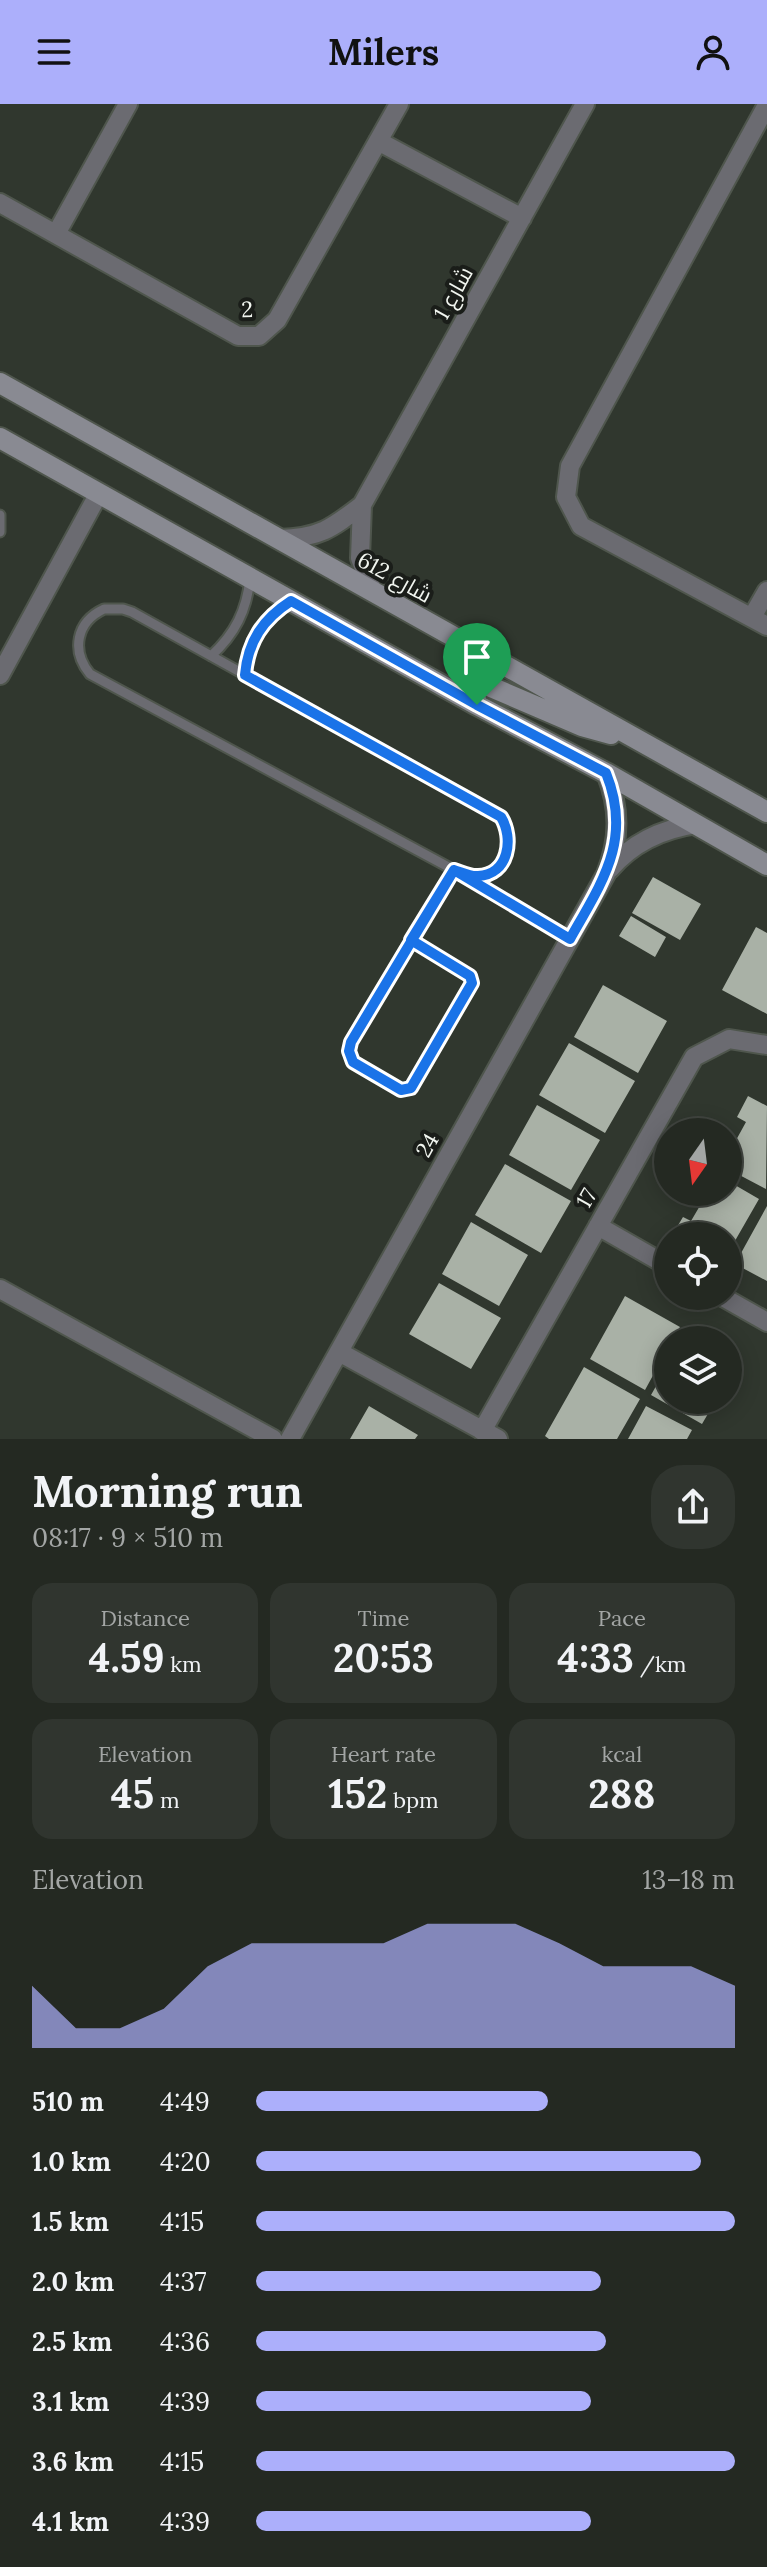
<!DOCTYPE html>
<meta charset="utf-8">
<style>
:root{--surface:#242922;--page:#30352f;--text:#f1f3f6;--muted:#a3a6a5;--line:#414540;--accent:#acaffb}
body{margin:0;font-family:Lora,Cairo,serif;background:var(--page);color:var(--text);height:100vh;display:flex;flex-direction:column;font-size:30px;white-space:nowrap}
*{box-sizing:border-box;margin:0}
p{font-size:26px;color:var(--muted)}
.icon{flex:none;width:44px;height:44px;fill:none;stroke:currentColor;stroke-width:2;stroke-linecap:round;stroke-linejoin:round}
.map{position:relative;height:1335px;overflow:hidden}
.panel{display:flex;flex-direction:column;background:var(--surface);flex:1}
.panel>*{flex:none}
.needle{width:52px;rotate:194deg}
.buttons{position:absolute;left:654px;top:1014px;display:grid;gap:16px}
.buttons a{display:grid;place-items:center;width:88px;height:88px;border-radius:50%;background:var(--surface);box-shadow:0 4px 20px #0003,0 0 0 2px var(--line);font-size:40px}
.pin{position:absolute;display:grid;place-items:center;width:68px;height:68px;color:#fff;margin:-82px -34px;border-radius:50% 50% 50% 0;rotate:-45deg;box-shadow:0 0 8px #0007}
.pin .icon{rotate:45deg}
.round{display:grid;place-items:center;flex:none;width:84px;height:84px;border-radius:32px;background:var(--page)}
.overview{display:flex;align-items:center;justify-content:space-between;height:136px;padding:0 32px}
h1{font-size:44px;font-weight:700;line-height:60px}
.metrics{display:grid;grid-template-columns:repeat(3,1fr);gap:12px;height:136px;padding:8px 32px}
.metrics div{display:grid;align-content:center;border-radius:20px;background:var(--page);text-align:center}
.metrics b{font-size:40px;font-weight:700}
.metrics small{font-size:22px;font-weight:400}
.metrics p{font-size:22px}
.chart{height:224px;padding:16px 32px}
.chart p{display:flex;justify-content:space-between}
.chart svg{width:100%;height:144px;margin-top:8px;fill:var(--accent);opacity:.7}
ul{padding:0 32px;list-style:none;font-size:26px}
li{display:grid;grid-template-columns:128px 96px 1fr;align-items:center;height:60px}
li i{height:20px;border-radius:10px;background:var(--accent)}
header{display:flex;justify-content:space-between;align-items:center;height:104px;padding:0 32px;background:var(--accent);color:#111;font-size:36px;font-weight:700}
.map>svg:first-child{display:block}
.building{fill:#a9b1a6}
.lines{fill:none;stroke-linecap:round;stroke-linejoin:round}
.lane-casing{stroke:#4f564d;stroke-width:13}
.street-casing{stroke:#4f564d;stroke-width:22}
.secondary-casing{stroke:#4f564d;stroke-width:24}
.lane{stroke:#6b6b71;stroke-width:9}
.street{stroke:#6b6b71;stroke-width:18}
.secondary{stroke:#898a92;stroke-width:20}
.route-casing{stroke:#fff;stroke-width:16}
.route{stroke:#1a73e8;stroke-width:10}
.labels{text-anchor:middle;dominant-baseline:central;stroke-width:8;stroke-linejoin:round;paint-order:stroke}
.street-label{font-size:22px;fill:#f2f6f0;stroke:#1a1d19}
</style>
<header><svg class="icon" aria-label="menu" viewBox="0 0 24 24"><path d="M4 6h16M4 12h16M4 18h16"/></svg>Milers<svg class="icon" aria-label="person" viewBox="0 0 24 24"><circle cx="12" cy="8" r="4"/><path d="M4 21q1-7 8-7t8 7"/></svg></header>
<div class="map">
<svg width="767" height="1335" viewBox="0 0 767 1335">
<rect width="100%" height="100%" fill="#30372e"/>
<path class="building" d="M653,773L701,800L680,836L632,809Z
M631,812L666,833L655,853L619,832Z
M756,823L767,829V910L722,886Z
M603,881L667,917L638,969L574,933Z
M569,939L635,977L605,1029L539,991Z
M748,992L767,1002L766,1085L728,1065V1035L735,1038L746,1018L737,1013Z
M537,1001L600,1036L571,1086L509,1051Z
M505,1060L571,1097L541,1149L475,1111Z
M728,1077L759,1095L728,1149V1132H681L674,1128L683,1113L691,1117L708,1088H728Z
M767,1102V1177L735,1160Z
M471,1118L528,1151L499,1202L442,1170Z
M439,1179L501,1214L471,1265L409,1230Z
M625,1192L680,1223L673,1236H668V1244L645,1286L590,1255Z
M688,1226L706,1236H682Z
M728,1248L740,1255L728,1275Z
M668,1261V1296H716L702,1320L651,1291Z
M584,1263L640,1295L617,1335H549L545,1332Z
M369,1302L418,1331L415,1335H350Z
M646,1302L692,1326L687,1335H628Z"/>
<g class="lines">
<g class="lane-casing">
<path id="lane" d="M0,411V428
M104,505H123L132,508L501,713C514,734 510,771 478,772C471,773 461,768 454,766L90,570C71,547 76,518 104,505Z
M211,552C235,530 247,506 250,474
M245,571C248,537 263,515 291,497
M411,836L470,872L472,879L411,984L401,986L353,958L349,947L351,938L454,766L570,835"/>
</g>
<g class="street-casing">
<path id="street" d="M767,1L570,362L566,393L581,422L767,522
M378,37L522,114
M0,99L238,232H259L277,216L399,0
M56,130L128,0
M362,401L360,454L373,488
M279,435C319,434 331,425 362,401L585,0
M752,513L767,487
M0,571L99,389
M610,765C633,738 662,725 696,720
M598,1122L668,1162
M0,1185L273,1335
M721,1192L767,1218
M339,1248L498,1335
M482,1327L694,953L729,935L767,941
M290,1335L606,770C620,735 620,704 606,669"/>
</g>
<g class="secondary-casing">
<path id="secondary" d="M0,279L767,708
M0,334L477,601L606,669L767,761
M477,601L474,586L478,581L484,580L582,622L611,630"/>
</g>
<use href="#lane" class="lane"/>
<use href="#street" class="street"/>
<use href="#secondary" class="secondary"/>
</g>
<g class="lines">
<g class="route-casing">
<path id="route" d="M477,601L606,669C633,736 602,778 570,835L454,766L351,938L349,947L353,958L401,986L411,984L472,879L470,872L411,836L454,766C461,768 471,773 478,772C509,771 514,734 501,713L245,571C248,537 263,515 291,497L477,601"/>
</g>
<use href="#route" class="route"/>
</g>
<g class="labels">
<g class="street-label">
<text transform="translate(453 189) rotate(-61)">شارع 1</text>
<text transform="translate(247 205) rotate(-2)">2</text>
<text transform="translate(395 473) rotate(29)">شارع 612</text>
<text transform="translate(427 1041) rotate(-61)">24</text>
<text transform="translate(586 1094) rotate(-60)">17</text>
</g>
</g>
</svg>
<div class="buttons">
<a><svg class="needle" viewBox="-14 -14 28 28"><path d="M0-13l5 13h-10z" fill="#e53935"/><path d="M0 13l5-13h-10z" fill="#a3a6a5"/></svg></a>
<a><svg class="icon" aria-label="locate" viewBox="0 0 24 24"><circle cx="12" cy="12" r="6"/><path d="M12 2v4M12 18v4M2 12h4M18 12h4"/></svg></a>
<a><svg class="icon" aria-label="layers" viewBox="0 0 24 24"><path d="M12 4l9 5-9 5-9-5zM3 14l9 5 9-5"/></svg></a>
</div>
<div class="pin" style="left:477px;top:601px;background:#1e9e55"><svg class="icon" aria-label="arrive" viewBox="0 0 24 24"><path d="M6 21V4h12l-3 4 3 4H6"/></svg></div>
</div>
<section class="panel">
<div class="overview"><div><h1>Morning run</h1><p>08:17 · 9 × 510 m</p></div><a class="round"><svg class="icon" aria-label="share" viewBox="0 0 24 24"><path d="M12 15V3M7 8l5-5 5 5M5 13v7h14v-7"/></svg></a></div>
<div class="metrics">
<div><p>Distance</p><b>4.59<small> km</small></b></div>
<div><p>Time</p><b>20:53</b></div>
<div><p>Pace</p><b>4:33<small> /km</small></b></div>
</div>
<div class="metrics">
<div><p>Elevation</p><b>45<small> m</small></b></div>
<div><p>Heart rate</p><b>152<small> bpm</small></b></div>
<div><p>kcal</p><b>288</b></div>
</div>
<div class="chart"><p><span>Elevation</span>13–18 m</p>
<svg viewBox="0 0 160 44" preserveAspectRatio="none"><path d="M0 44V25L10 38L20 38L30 32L40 19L50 12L60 12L70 12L80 12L90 6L100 6L110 6L120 12L130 19L140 19L150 19L160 25V44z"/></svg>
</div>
<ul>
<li><b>510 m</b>4:49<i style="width:61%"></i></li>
<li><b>1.0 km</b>4:20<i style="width:93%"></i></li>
<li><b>1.5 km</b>4:15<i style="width:100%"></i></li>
<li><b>2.0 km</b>4:37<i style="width:72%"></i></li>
<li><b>2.5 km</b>4:36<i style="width:73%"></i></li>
<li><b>3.1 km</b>4:39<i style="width:70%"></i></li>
<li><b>3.6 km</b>4:15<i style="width:100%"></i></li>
<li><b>4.1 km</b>4:39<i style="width:70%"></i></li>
</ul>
</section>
